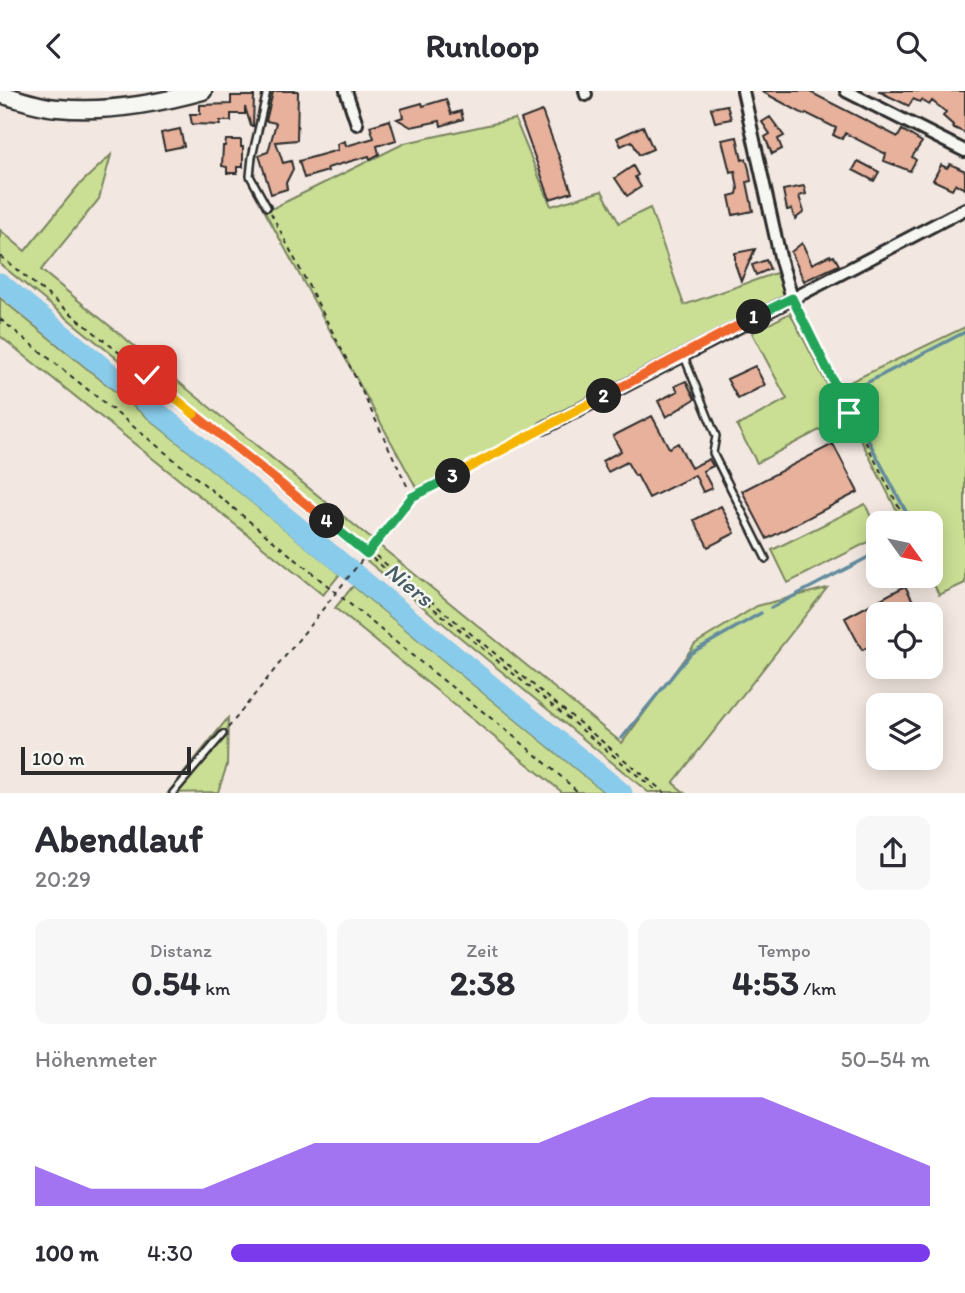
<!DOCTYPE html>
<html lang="de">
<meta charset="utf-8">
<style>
:root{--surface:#fff;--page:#f7f7f7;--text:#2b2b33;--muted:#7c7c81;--accent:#7c3aed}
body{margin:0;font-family:Itim,sans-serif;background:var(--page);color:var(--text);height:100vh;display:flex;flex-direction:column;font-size:26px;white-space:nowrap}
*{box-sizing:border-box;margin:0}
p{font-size:23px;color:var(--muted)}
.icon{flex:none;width:38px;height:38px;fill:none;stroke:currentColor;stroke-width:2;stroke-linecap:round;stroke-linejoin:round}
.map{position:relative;height:702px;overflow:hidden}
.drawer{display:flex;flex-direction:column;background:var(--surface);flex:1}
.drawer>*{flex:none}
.needle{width:46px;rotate:123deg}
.buttons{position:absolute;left:866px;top:420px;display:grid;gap:14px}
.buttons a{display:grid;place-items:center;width:77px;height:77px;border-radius:14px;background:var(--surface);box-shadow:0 4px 18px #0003;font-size:35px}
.scale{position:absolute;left:21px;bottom:18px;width:170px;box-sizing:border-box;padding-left:7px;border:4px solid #2b2b2b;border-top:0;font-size:19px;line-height:24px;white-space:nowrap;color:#2b2b2b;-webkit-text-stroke:5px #f6f6f2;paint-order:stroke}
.pin{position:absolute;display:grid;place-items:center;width:60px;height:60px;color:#fff;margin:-30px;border-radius:14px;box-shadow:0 4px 10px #0006}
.km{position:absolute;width:35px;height:35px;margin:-18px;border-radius:50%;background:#222;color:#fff;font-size:19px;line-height:35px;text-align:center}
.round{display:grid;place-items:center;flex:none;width:74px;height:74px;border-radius:14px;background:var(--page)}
.summary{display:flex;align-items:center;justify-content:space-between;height:119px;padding:0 35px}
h1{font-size:38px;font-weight:700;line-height:52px}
.stats{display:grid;grid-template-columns:repeat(3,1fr);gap:10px;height:119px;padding:7px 35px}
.stats div{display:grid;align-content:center;border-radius:14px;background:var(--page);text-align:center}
.stats b{font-size:35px;font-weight:700}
.stats small{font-size:19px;font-weight:400}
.stats p{font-size:19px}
.chart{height:196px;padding:14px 35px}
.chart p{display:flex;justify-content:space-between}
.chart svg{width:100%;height:126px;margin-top:7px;fill:var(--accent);opacity:.7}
ul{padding:0 35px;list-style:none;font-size:23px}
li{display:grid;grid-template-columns:112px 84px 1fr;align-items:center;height:52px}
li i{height:18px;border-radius:9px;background:var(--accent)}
header{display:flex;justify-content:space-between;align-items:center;height:91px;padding:0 35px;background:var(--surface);font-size:32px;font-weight:700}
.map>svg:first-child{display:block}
.green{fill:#cadf94;stroke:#7a8560;stroke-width:2}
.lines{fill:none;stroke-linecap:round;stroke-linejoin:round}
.stream{stroke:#638b9e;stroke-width:3.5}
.river{stroke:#89cbea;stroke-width:21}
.building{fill:#e7b19c;stroke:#2b2b2b;stroke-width:2}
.lane-casing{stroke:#2b2b2b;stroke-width:10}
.street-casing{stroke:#2b2b2b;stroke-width:16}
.secondary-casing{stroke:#2b2b2b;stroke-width:21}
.path{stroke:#2b2b2b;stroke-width:2;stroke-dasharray:5 5;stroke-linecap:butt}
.lane{stroke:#f6f6f2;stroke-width:5}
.street{stroke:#f6f6f2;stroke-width:10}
.secondary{stroke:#f6f6f2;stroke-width:16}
.split-1-casing{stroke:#fff;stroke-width:14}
.split-2-casing{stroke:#fff;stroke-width:14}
.split-3-casing{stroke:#fff;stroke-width:14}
.split-4-casing{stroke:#fff;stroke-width:14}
.split-5-casing{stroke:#fff;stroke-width:14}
.split-6-casing{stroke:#fff;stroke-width:14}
.split-1{stroke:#22a559;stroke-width:9}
.split-2{stroke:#f0652b;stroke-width:9}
.split-3{stroke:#f5b400;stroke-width:9}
.split-4{stroke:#22a559;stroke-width:9}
.split-5{stroke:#f0652b;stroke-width:9}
.split-6{stroke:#f5b400;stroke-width:9}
.labels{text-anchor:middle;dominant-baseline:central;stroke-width:5;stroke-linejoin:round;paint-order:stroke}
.water-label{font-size:24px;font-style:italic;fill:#475b64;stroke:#f6f6f2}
</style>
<header><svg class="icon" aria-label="back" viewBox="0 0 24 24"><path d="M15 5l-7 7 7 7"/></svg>Runloop<svg class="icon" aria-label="search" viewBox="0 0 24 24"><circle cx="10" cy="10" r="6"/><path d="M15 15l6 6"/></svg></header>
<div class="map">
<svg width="965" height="702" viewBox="0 0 965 702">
<rect width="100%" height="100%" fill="#f3e8e1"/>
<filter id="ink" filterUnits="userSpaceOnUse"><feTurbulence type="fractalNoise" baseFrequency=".0143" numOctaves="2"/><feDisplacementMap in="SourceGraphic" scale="14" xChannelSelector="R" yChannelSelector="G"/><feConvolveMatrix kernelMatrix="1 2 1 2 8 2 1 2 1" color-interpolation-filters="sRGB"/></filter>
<g filter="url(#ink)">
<path class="green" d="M515,28L551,115L602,100L619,132L650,117L684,214L776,182L792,213L417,398L265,121L405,52Z
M111,64L99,108L41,179L622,652L695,553L757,515L827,497L673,692L684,701H648L360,464L0,173V139L25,160L78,95Z
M0,207L340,483L323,504L0,245Z
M790,222L844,326L757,372L737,335L787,308L752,242Z
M965,236V492L939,504L930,485L931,432H903L835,298Z
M865,413L878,441V446L788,492L772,459Z
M353,495L604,701H562L335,517Z
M228,627L227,674L218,701L168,702Z"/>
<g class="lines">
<path class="stream" d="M912,432L848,311L853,299L965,241
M771,517L878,461
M622,647L691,562L761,522"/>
<path class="river" d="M0,192L622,702"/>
</g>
<path class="building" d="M276,0H298L297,49L276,51L283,72L291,70L293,78L286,92L287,98L271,103L259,64L268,61L276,32L266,30L273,1Z
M761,0H808L898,46L902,39L922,51L912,66L916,69L910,80L884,70L886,63L845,42L842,48L837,46L833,44L836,37L806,22L805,24Z
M878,0H965V42L952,36L953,34L943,25L946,21L932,10L929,14L922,9L920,11L913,8L909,15Z
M231,5H254L253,35H251L245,16V23H231V30H220V34L192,33L190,23H200V14L231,13Z
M446,8L451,23L461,20L463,28L441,35L440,30L411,36L397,28L403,26L401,18L422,12L423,15Z
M727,14L731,28L715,31L711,17Z
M542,20L572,101L550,108L521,28Z
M770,26L784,45L778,48L782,58L772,63L765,46L770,43L762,31Z
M390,29L396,49L377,55L379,63L370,68L369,65L327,77L328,80L304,87L299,70L338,59L337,53L345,50L346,55L374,47L370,35Z
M643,35L653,58L639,64L632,50L621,55L617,47Z
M180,38L184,55L165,59L161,42Z
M737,46L742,69L746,68L749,78L751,90L747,91L753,120L733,124L729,105L737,103L738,98L735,80L730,81L722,49Z
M226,49H241V56H243V76H237V82H227V76L222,75L223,55H225Z
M858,70L879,81L874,90L853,79Z
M950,73L965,80V98L955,93L952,98L933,89L941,74L947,77Z
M633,75L638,84L635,86L641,96L627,105L615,87Z
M804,95L806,103L799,105L804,121L795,128L792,118L787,119L783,99Z
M802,152L812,173L830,164L831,166L834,165L839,174L804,190L791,161Z
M755,158L741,190L735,173V162Z
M766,169L770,178L756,184L752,174Z
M755,275L765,294L738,308L727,288Z
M686,290L695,308L666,326L658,310L678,300L675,295Z
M652,325L669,357L678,352L691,377L709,368L713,375L703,380L712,397L703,401L695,384L649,407L637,384L635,385L627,371L608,381L602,370L621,360L613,345Z
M833,353L858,401L767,448L742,400Z
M721,415L735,442L708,456L694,429Z
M905,495L920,523H878V550L862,559L845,527Z"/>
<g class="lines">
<g class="lane-casing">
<path id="lane" d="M267,116L250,85L252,66L267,0
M683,263L716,345L713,362L766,468
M367,463L412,406L544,337
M173,702L223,643"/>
</g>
<g class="street-casing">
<path id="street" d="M346,0L357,33
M585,0L586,4
M743,0L781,170L792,207
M846,0L965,60
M544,337L965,118"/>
</g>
<g class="secondary-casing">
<path id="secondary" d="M0,3C19,8 39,16 58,17C107,22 156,13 203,0"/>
</g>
<path class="path" d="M271,122L346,267L409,399
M0,165L360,457
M797,217L907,432
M0,228C135,336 269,446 403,557C462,605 523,650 579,702
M376,465L665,702
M372,467L659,702
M228,637L362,469"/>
<use href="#lane" class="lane"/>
<use href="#street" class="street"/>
<use href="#secondary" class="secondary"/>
</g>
</g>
<g class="lines" filter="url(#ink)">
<g class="split-1-casing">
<path id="split-1" d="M754,226L792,207L849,322"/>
</g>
<g class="split-2-casing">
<path id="split-2" d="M604,305L754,226"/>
</g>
<g class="split-3-casing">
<path id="split-3" d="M453,385L604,305"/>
</g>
<g class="split-4-casing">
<path id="split-4" d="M327,430L367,463L412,406L453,385"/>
</g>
<g class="split-5-casing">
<path id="split-5" d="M194,323L327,430"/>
</g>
<g class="split-6-casing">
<path id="split-6" d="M147,284L194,323"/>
</g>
<use href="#split-1" class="split-1"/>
<use href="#split-2" class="split-2"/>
<use href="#split-3" class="split-3"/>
<use href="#split-4" class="split-4"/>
<use href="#split-5" class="split-5"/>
<use href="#split-6" class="split-6"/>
</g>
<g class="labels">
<g class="water-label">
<text transform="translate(409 493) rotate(39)">Niers</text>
</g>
</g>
</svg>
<div class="buttons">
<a><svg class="needle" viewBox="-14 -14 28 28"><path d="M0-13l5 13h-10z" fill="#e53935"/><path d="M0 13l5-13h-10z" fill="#7c7c81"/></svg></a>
<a><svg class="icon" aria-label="locate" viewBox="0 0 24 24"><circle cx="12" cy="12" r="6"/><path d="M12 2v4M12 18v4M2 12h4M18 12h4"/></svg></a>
<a><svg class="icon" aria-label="layers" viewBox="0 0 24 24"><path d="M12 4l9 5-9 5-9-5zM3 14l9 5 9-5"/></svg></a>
</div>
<div class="scale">100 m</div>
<div class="pin" style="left:849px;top:322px;background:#1e9e55"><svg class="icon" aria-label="arrive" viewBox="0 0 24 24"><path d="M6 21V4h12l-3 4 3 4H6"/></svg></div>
<div class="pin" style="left:147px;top:284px;background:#d93025"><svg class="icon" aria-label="check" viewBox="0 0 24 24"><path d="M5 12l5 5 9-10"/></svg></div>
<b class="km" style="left:754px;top:226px">1</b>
<b class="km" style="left:604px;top:305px">2</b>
<b class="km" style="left:453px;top:385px">3</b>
<b class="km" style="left:327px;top:430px">4</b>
</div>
<section class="drawer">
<div class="summary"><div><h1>Abendlauf</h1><p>20:29</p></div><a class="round"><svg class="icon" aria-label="share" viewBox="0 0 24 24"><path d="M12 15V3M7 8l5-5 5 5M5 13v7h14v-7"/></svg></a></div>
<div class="stats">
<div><p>Distanz</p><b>0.54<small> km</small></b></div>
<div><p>Zeit</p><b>2:38</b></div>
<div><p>Tempo</p><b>4:53<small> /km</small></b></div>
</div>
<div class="chart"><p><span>Höhenmeter</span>50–54 m</p>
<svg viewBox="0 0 160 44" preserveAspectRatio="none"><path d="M0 44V30L10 38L20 38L30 38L40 30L50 22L60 22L70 22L80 22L90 22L100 14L110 6L120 6L130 6L140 14L150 22L160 30V44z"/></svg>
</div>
<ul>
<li><b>100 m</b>4:30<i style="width:100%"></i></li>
</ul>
</section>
